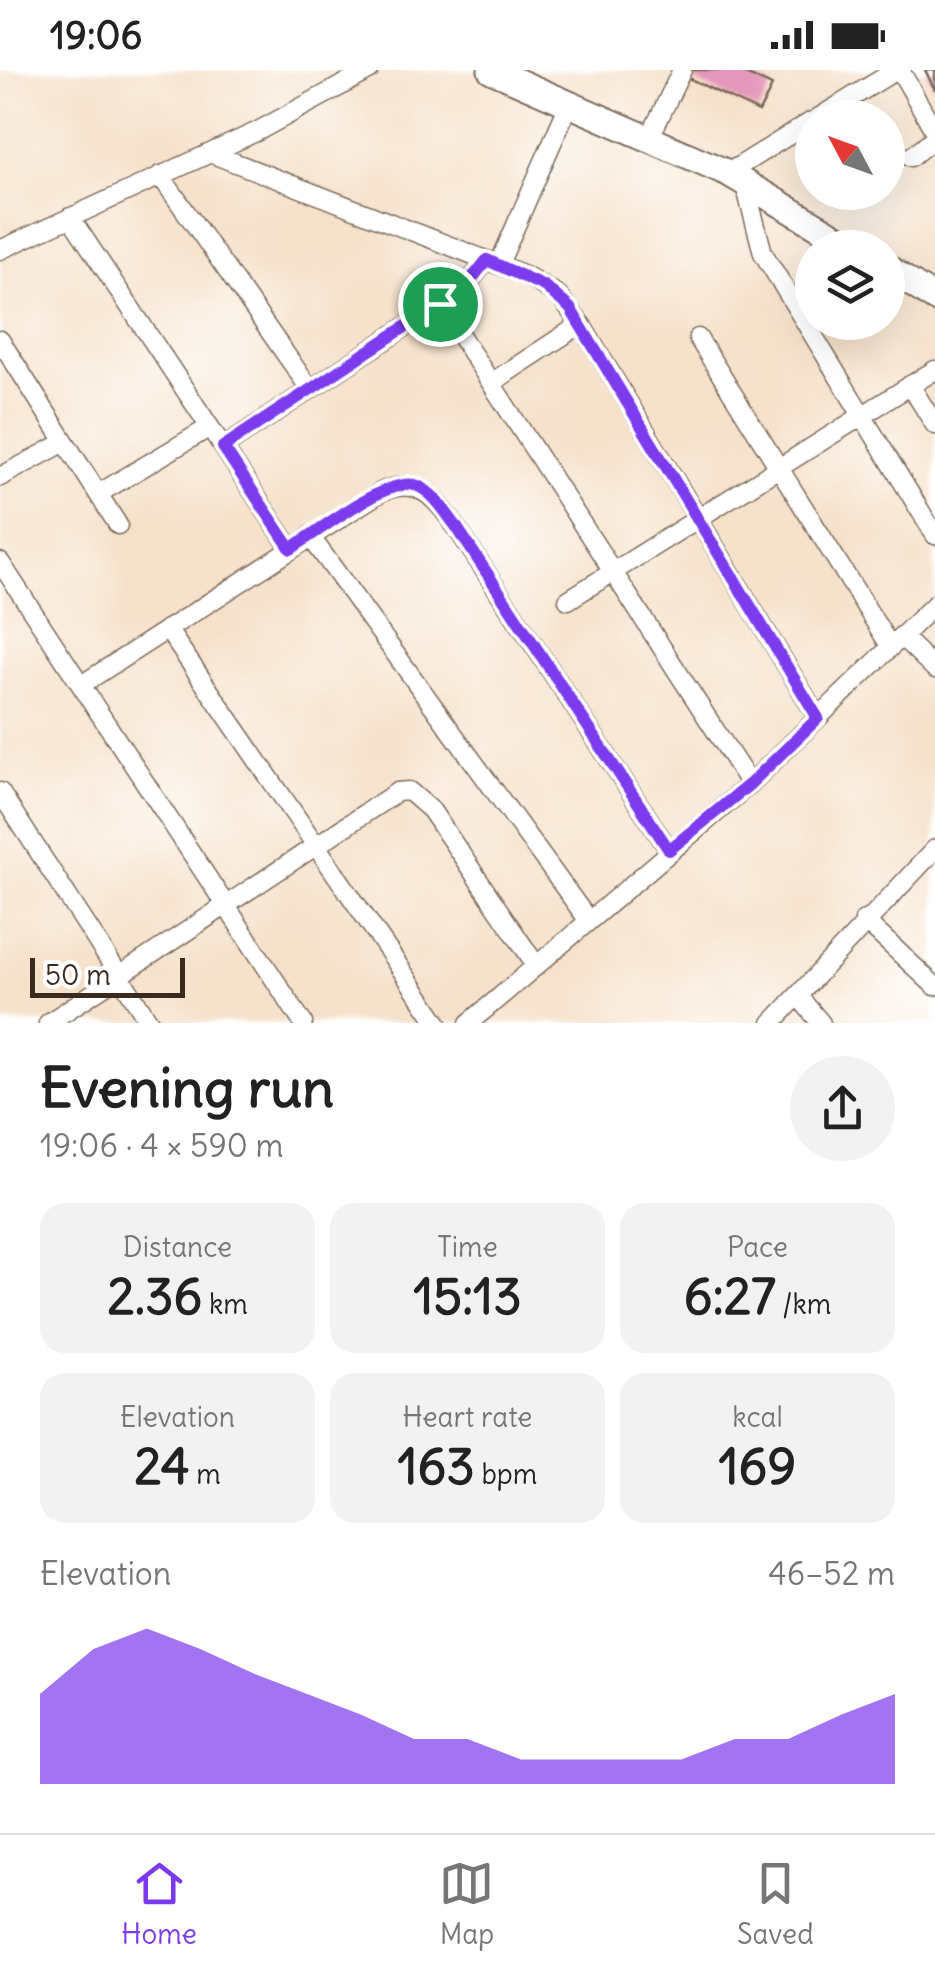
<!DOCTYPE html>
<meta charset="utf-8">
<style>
:root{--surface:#fff;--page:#f2f2f2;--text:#222;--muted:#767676;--line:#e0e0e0;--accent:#7c3aed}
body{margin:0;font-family:Delius,sans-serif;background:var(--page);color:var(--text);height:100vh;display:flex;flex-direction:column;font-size:38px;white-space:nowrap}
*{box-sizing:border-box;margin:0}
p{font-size:32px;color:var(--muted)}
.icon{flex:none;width:55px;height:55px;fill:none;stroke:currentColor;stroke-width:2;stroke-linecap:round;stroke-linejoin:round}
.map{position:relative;height:953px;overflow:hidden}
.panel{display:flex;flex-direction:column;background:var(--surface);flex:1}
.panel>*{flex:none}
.needle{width:65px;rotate:311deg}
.buttons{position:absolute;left:795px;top:30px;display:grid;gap:20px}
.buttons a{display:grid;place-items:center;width:110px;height:110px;border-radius:50%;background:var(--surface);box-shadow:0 10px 40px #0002;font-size:50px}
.scale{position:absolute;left:30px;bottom:25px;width:155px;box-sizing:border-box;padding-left:10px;border:5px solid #3b2a1e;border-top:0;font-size:28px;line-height:35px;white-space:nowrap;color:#3b2a1e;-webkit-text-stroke:8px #fff;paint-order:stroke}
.pin{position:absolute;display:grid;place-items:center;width:85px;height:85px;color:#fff;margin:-42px;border:5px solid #fff;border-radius:50%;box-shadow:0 2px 10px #0007}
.round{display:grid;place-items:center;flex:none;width:105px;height:105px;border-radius:52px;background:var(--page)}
.summary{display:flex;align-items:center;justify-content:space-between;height:170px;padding:0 40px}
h1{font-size:55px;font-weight:700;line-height:75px}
.figures{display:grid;grid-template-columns:repeat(3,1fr);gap:15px;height:170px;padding:10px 40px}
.figures div{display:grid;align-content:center;border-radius:25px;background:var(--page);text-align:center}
.figures b{font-size:50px;font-weight:700}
.figures small{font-size:28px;font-weight:400}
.figures p{font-size:28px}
.chart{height:280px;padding:20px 40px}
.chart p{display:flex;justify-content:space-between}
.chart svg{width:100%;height:180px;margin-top:10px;fill:var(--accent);opacity:.7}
.status{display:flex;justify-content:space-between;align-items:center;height:70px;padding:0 50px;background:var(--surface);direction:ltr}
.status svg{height:28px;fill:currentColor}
.menu{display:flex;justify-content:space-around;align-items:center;height:140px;border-top:2px solid var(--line);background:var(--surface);font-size:28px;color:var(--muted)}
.menu a{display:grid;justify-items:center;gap:5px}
.menu .selected{color:var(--accent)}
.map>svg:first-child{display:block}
.building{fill:#e496bb}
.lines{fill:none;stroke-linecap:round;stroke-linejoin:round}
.minor-casing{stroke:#7c6a5a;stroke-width:21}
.secondary-casing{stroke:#7c6a5a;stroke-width:29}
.minor{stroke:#fff;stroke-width:18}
.secondary{stroke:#fff;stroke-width:25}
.route-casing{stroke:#fff;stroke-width:20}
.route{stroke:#7c3aed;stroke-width:12}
</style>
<div class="status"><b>19:06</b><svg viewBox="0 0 49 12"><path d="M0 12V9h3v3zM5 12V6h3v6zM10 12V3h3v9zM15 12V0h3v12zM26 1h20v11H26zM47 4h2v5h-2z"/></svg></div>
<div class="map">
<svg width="935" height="953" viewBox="0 0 935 953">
<rect width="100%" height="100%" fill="#fff"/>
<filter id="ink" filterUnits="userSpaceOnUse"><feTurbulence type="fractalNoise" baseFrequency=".01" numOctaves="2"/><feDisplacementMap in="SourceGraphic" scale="20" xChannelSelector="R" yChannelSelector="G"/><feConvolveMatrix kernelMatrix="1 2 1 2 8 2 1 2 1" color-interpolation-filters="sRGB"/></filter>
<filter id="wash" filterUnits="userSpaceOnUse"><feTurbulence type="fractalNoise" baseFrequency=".0048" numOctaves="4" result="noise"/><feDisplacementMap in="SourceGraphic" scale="40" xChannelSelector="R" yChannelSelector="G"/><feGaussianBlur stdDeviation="2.25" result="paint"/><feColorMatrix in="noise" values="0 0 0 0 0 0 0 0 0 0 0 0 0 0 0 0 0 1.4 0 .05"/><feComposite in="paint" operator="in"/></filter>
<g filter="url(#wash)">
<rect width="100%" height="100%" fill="#f6e1ca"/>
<g id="blocks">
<path class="building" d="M690,0H737L772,16L759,42L686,7Z
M925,0H935V20Z"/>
</g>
</g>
<g filter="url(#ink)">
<use href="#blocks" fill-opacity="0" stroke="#7c6a5a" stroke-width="2.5"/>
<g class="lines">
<g class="minor-casing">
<path id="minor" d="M900,0L935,62
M818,48L896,0
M649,69L682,0
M210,83L525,205L558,225L581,254L818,648
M911,87L935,67
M728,103L812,51
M160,105L310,319
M744,111L763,183L935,465
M70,147L291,479
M0,180L258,61L370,0
M499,194L569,34
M440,234L750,714
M698,268L890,576
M0,270L118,455
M491,313L581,254
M910,315L935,355
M223,377L440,234L470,211L487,190
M0,407L65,372
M98,424L210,357
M310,466L588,850
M0,492L303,953
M568,530L935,300
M167,559L438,953
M901,566L935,599
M81,615L381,422C418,405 435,428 456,457L669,780
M0,722L150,953
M864,850L935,916
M798,926L821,953
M48,953L397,722L409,721L431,740L536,895
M469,953L750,714L935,534
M772,953L935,779"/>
</g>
<g class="secondary-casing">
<path id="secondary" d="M491,0L728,103L855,178
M888,198L935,229"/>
</g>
<use href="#minor" class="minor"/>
<use href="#secondary" class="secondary"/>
</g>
</g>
<g class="lines" filter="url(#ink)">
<g class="route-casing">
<path id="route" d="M487,190L544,216L570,238L818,648L750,714L669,780L456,456C446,443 434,423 418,416C390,404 316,463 291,479L223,377L440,234L470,211Z"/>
</g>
<use href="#route" class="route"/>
</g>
</svg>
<div class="buttons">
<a><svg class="needle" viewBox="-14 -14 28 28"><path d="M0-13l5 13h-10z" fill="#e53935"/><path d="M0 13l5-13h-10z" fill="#767676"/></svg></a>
<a><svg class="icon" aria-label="layers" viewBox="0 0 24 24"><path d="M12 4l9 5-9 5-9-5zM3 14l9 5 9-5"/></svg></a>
</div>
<div class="scale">50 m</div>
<div class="pin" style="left:440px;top:234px;background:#1e9e55"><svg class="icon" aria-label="arrive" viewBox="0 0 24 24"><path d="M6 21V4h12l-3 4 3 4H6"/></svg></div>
</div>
<section class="panel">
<div class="summary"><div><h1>Evening run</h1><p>19:06 · 4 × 590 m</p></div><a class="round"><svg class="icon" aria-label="share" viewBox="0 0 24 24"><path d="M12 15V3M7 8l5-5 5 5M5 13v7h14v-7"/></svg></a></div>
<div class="figures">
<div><p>Distance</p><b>2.36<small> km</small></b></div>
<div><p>Time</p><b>15:13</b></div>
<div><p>Pace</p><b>6:27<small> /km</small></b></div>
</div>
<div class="figures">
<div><p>Elevation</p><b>24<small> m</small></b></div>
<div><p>Heart rate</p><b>163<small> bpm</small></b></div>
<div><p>kcal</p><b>169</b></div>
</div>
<div class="chart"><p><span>Elevation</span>46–52 m</p>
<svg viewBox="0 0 160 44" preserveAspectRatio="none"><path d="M0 44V22L10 11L20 6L30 11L40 17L50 22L60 27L70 33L80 33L90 38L100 38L110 38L120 38L130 33L140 33L150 27L160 22V44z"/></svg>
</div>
</section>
<nav class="menu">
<a class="selected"><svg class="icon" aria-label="home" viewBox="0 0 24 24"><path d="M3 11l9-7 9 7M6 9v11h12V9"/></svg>Home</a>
<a><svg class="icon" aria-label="map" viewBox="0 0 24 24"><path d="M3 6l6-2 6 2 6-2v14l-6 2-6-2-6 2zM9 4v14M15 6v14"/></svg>Map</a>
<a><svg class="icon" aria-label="saved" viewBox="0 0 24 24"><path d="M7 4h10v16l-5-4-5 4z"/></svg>Saved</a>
</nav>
